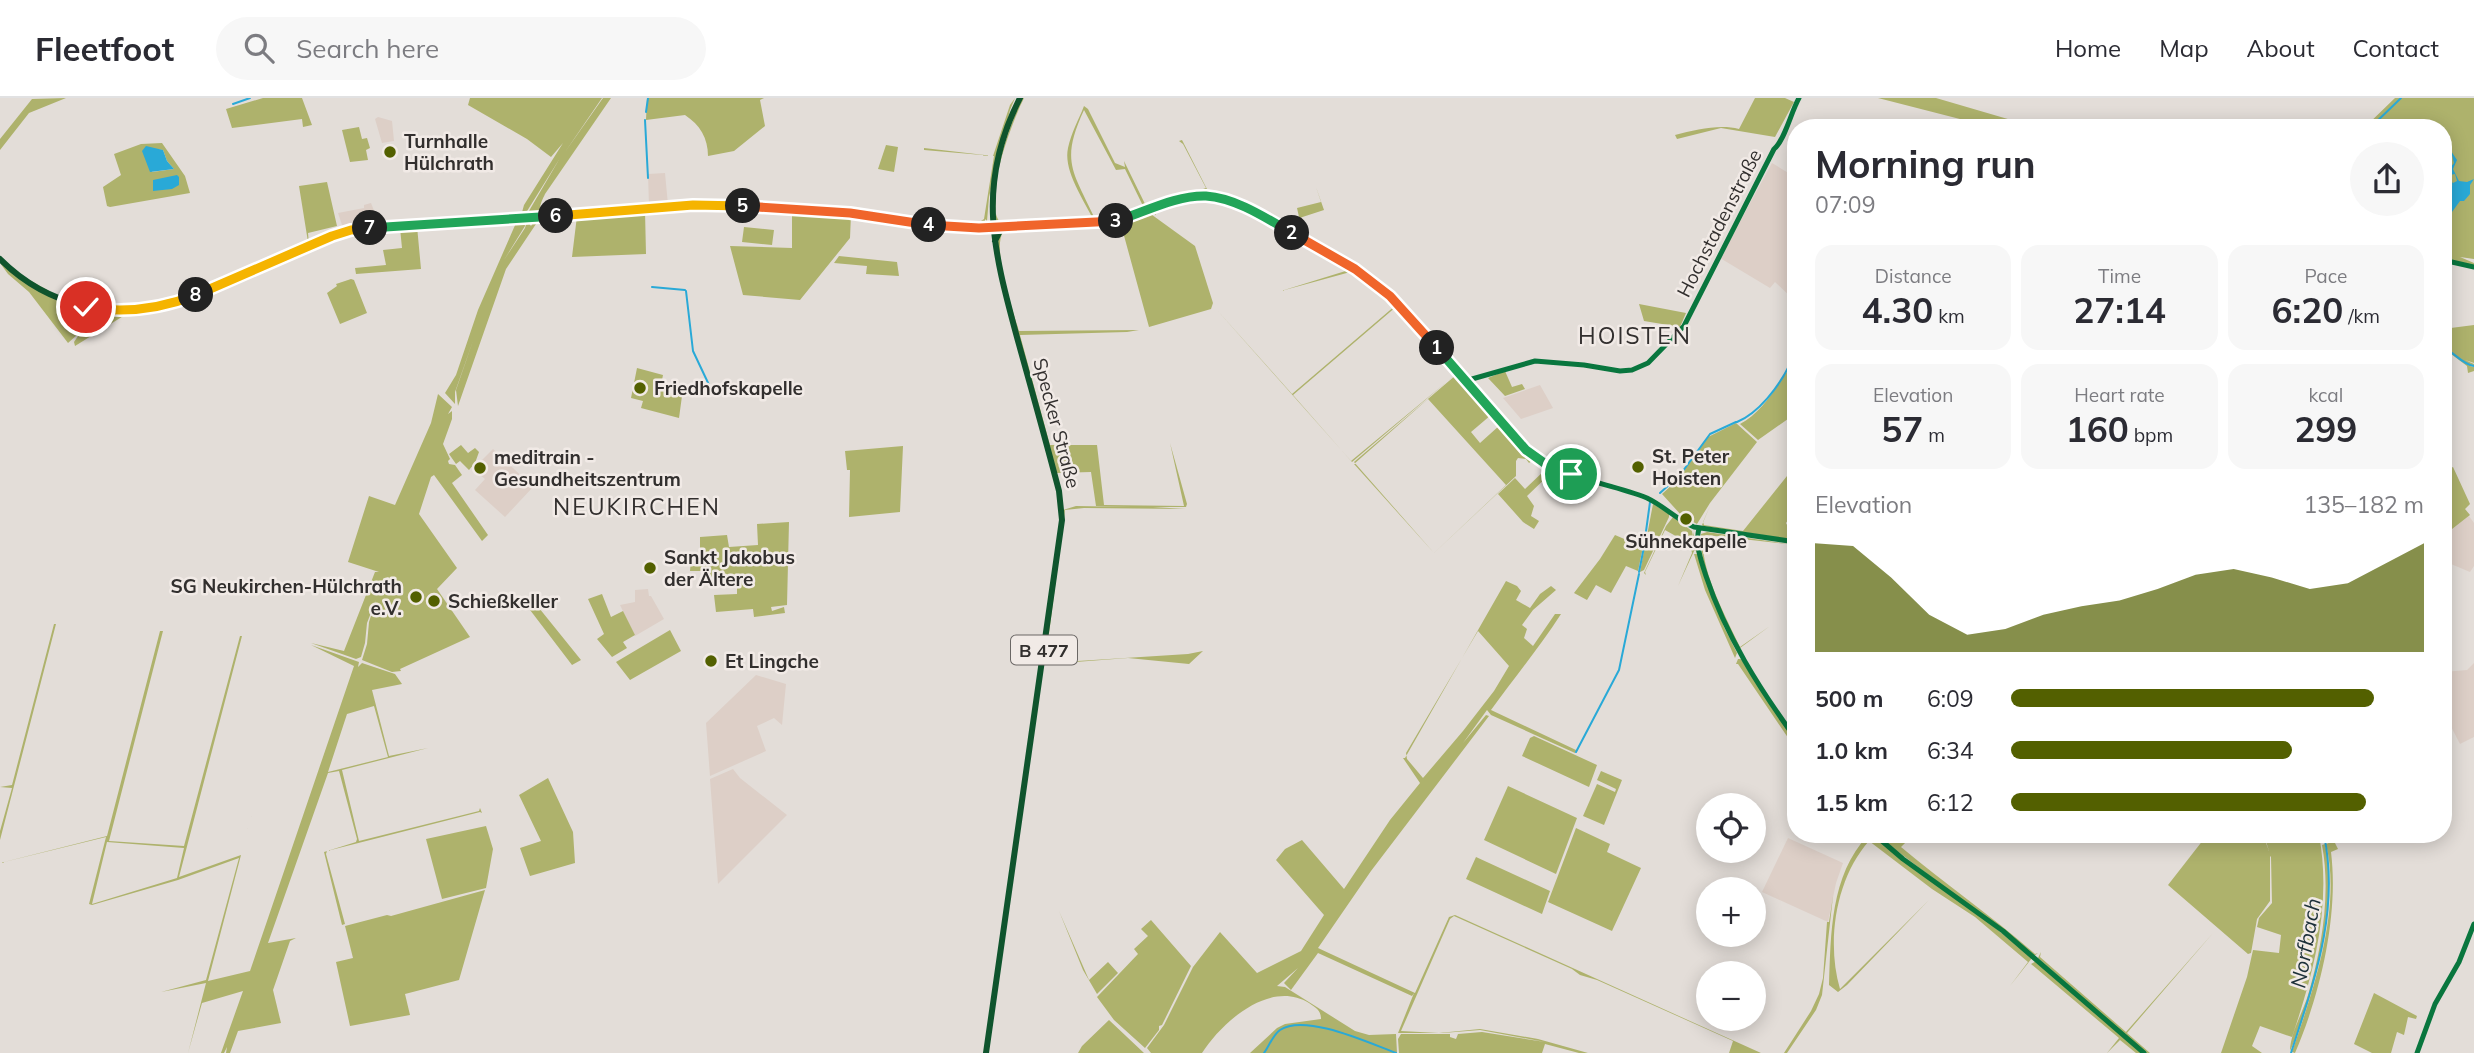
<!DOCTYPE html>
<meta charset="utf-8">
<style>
:root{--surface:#fff;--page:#f7f7f7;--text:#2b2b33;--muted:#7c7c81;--line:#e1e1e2;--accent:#536000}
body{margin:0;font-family:Mulish,sans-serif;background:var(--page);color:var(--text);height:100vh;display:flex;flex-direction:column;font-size:26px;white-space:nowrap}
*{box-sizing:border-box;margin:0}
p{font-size:23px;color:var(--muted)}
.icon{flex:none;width:38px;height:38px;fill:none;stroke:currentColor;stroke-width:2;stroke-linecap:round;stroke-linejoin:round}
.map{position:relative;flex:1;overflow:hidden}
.side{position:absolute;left:1787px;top:21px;width:665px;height:724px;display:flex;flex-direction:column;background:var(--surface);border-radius:28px;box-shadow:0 4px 18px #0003}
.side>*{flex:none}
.fabs{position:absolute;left:1696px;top:695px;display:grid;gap:14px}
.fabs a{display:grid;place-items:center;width:70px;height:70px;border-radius:50%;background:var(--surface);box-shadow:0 4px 18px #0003;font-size:35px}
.pin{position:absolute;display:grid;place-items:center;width:60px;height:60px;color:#fff;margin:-30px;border:4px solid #fff;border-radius:50%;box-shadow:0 2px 7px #0007}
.km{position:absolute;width:35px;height:35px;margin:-18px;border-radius:50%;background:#222;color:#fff;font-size:19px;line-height:35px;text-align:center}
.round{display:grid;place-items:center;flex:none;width:74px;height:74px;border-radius:37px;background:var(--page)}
.head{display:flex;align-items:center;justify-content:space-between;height:119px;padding:0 28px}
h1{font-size:38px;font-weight:700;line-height:52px}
.stats{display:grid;grid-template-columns:repeat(3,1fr);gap:10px;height:119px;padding:7px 28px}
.stats div{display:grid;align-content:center;border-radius:18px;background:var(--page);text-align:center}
.stats b{font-size:35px;font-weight:700}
.stats small{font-size:19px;font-weight:400}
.stats p{font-size:19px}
.chart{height:196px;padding:14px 28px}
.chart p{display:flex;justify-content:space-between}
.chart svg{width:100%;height:126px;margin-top:7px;fill:var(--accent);opacity:.7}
ul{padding:0 28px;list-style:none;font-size:23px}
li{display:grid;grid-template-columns:112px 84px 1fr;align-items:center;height:52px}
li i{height:18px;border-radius:9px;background:var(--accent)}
header{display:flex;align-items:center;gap:42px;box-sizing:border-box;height:98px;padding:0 35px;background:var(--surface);border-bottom:2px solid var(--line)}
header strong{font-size:33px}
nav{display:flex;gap:38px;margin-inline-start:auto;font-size:24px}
.search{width:490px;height:63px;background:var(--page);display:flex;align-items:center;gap:18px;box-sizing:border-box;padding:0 24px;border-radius:38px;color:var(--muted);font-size:26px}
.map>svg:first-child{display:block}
.built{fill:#ddcfc7}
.green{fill:#aeb26c;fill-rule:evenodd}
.water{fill:#29a9d7}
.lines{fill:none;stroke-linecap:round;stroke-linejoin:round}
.stream{stroke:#29a9d7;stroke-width:2}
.secondary{stroke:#09763e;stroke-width:5}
.primary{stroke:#0f542d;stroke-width:6}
.split-1-casing{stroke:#fff;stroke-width:14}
.split-2-casing{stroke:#fff;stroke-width:14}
.split-3-casing{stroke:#fff;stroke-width:14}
.split-4-casing{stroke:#fff;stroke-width:14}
.split-5-casing{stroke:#fff;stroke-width:14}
.split-6-casing{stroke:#fff;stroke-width:14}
.split-7-casing{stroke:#fff;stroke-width:14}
.split-8-casing{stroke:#fff;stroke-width:14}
.split-9-casing{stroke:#fff;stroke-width:14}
.split-1{stroke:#22a559;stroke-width:9}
.split-2{stroke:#f0652b;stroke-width:9}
.split-3{stroke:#22a559;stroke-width:9}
.split-4{stroke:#f0652b;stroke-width:9}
.split-5{stroke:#f0652b;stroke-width:9}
.split-6{stroke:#f5b400;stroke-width:9}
.split-7{stroke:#22a559;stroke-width:9}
.split-8{stroke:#f5b400;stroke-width:9}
.split-9{stroke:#f5b400;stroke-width:9}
.poi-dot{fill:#536000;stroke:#f1eae6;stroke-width:2.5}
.labels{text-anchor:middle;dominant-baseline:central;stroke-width:5;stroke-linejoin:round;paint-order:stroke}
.shield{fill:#f1eae6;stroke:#6b6765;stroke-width:2}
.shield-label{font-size:18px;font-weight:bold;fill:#322f2e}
.poi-label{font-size:19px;font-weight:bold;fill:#322f2e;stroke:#f1eae6;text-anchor:start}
.street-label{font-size:19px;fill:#322f2e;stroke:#f1eae6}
.water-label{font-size:21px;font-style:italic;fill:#1c3039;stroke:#f1eae6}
.quarter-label{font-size:23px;letter-spacing:2px;fill:#322f2e;stroke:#f1eae6}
</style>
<header>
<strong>Fleetfoot</strong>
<div class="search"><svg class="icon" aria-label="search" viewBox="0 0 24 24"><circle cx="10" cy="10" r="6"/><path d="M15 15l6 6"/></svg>Search here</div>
<nav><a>Home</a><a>Map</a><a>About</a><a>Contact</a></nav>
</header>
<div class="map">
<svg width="2474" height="955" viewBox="0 0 2474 955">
<rect width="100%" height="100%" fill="#e3ddd8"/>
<path class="built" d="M378,19L392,23L394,43L382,45L375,21Z
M1772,65L1795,79V203L1775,184L1770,190L1720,160Z
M665,75L668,107L649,108L648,76Z
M371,105L380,128L345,130L342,127L338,115L364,110V107Z
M1540,287L1553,310L1521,321L1503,300Z
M493,351L533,389L505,419L475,392L485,381L473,371Z
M2469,418L2474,425V468L2470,474L2451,466L2443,459V431L2447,435Z
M648,491L649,498H651L664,521L635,538L620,507L635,504V492Z
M2474,565V639L2460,646L2443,613L2444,574L2467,572Z
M756,577L786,586L782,627L774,620L757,628L766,653L710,678L706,625Z
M733,671L740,680L787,717L718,786L710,681Z
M1788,740L1843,765L1836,785L1828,824L1762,794Z"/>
<path class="green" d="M66,0L29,15L0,52V41L32,1Z
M263,0H302L312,27L303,29L302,21L232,30L226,11Z
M470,0H602L565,54L603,0H611L545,96C542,103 536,112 545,116L646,107L542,118L539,116L540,110L536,117L526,118L560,60L524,118H521L524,107L563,45L551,59L527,41L468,7Z
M647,0H764L760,2L765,28L734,53L708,58C708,40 700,27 685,17L646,22Z
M1015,0L1010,12L989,99L987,123L985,121V124C973,130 956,128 943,126L978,125L984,121L994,58L924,52V50L993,58L1010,7Z
M1022,0H1024C1012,24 982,102 1000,124L1094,123C1084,102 1063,73 1068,50C1071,35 1079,21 1084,8L1088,11L1115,65L1125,69L1124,63L1147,110L1206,90L1183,46L1179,43L1182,42L1209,95L1184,99L1148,111L1144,107L1145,112L1109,123L997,125H996C993,74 1003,46 1022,0ZM1084,12L1116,72L1125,71L1144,110L1115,120L1097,123L1095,121C1073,73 1060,64 1084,12Z
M1755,0H1785L1794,4L1775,39L1721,30L1677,41L1675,37C1696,32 1719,26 1739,31Z
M1878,0H1936L2018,24L2023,30H1995Z
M2395,0H2474V161L2460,159L2474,165V168L2443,160V30H2364Z
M359,29L362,41L367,40L370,50L366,52L368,62L350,64L342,32Z
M162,45L185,78L190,95L110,109L107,108L103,89L121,77L114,56L141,46ZM154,51L163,52L167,63L174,71L152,74Z
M886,47L898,49L894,74L878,71Z
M327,84L337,128L308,135L309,146C257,169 149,230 93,207L96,203C152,227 254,168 308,144L299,88Z
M1316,89L1324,112L1281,126L1350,165L1394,196L1398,200L1396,201L1378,187L1247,110L1277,124L1299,119L1297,110L1321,104Z
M1208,100C1258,109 1304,143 1347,168L1352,172L1393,203L1456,276L1352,364L1217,212L1292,296L1396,207L1354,173L1281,193L1352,171L1234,107C1205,101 1183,104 1155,112L1156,117L1152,114V112L1191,101ZM1397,208L1455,277L1351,363L1293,297Z
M645,113L646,156L572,159L577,118Z
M792,113L851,117L850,140L800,202L743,197L730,148L792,150Z
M1148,114L1195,148L1213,205L1211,211L1149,229L1120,123L1105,127L1007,133L1003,134C992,151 1013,213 1019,233L1139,232L1127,234L1020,237L1050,347H1097L1104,407L1184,408L1170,345L1187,406L1186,409H1153L1186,411L1084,410L1065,412L1047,551L1048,557L1054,563L1045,553L1063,412L1076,408L1133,409L1096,408L1091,374L1057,375V380L1001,174L997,138L1004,131L1106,126Z
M545,121L536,126L506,171L458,308L456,292L474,240L455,294V306L445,295L456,277L478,212L516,125L524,123L525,128L504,162L525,130L527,123L531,128L535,122Z
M417,128L421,171L356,176L355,170L386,167L383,152L402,150L400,130Z
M744,129L774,132L772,147L742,144Z
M839,158L897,164L899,178L866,176L867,168L834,165Z
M0,165L82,212L86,222L77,237L68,245L29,194L8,176Z
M351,181L354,182L367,215L340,226L327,195L337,188L336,186Z
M207,194L210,196L164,212L125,217L75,248L74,244L95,213L124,215Z
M1639,206L1686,215L1680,229L1644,223Z
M2474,227V265L2465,262L2474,266V268H2470L2474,269V273L2468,275L2467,268L2451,256L2443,253V251L2448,252L2443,250V243L2446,242L2443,241V231Z
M1790,269L1795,276V316L1758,342L1740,326C1762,315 1778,287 1790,269Z
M637,270L663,277L660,292L682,298L679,320L641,310L643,303L631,300Z
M1505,273L1512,289L1522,286L1525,291L1505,298L1488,280Z
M1456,277L1534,361L1529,365L1526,361L1518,360L1516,363V378L1434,455L1354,364ZM1428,301L1506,387L1434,455L1354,366ZM1491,317L1500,327L1480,345L1471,334Z
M438,296L452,309L448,316L452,313V321L443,346L450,361L448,363L449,366L455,367L462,377L452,385L488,437L482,443L434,377L431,379L419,416L457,470L437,491L470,539L400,571L401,573L392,574L362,562L367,546L369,524L376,502L367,525L365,545L361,559L356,561L311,545L344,553L375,474H379L348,464L369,398L395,407L431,325Z
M1736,325L1757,344L1710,405L1697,426L1682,418L1662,396L1682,378L1681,376L1708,339Z
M461,347L468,355L475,350L479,354L475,365L469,372L460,363L456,366L449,356Z
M903,348L900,414L849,419L850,372H847L845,353Z
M2453,369L2470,406L2465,411L2470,417L2447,435L2443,431V374Z
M1547,370L1552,374L1527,398L1534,408L1531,418L1539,423L1534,431L1523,424L1498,396L1515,380L1525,391Z
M1791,373L1795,377V412L1786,425L1795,442L1703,428L1702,427L1710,408L1703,424L1704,427L1743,433Z
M1653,406L1669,416V419L1644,472L1640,474Z
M1673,419L1692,433L1693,439V434L1696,447L1724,529L1737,555L1735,560L1705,492L1694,456H1697L1695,451L1678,488L1692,455L1690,446L1665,432L1645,474L1646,477L1644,475L1645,473L1666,428Z
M789,424L787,507L771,509L772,513L784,509L785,515L754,519L753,511L716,514L714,497L737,496V481L702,482V473H690L691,462L700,461V439L727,437L729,449L758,447L757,426Z
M1707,434L1795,447L1706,437L1703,439C1700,472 1726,519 1740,549L1770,528L1740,550C1723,520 1699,471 1701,436Z
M1615,437L1643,449L1638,473L1626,468L1611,495L1596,487L1587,502L1574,495L1600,461Z
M1506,483L1517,488L1521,493L1516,502L1530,510L1540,496L1551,488L1556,492L1533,512L1522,527L1527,531L1524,540L1533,548L1555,516H1561C1539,550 1514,580 1491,612L1576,652L1575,655L1491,617L1487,612L1463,645L1486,617L1489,618L1371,773L1318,850L1415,895L1449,819L1455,817L1761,955H1729L1733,943L1597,882L1580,877L1572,871L1454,818L1450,821L1401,933L1439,935L1480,931L1538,941L1588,955H1579L1545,946L1542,955H1399L1398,941L1401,936H1450V939L1456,941L1458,936L1482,934L1545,944L1480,932L1443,935H1398L1414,895L1412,898L1318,855L1291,892L1284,885L1298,870L1277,888L1285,889L1355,933L1369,937L1396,936L1397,955H1250L1277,930L1285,926L1321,921C1321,912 1316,910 1309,905C1270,881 1222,924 1202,955H1151L1147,950L1164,927L1193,869L1220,834L1257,875L1301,853L1324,817L1276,762L1285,751L1302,742L1344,791L1390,722L1420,685L1403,660H1405ZM1478,533L1509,568L1494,593L1463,633L1423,680L1407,661L1406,655Z
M602,496L611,519L623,513L635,537L623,544L627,550L612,559L597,541L604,536L588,501Z
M535,505L581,562L572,567L527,508Z
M54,526H56L0,742V733L12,690L0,689L12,687Z
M670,532L681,553L630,582L616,564Z
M160,533H163L109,743L184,748L240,538H242L179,779L241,757L296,547L208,883L250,873L354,568L311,547L359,564L358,569L362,565L395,576L402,586L372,592L389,658L428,650L342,672L359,743L479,713L480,710L482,715L480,714L327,753L326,756L345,826L342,827L324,754L356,744L357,741L339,673L328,675L268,845L296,840L290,843L273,892L281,925L238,933L230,955H226L227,949L224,955H221L243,893L202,905L188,955L206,885L161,894L206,882L239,760L178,782L92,807L89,806L106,739L0,765L107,738ZM374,608L388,659L328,674L347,616ZM107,744L184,750L177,780L92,806Z
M1203,553L1189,566L1128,560L1062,565V564L1188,556Z
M1738,561H1741L1795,644V650L1738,566H1736Z
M1534,638L1597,667L1589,689L1522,658L1530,640Z
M1601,673L1622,682L1604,727L1583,718L1597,686L1615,694L1616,691L1597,682Z
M548,680L573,734L575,765L530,778L520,750L541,743L519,697Z
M1508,688L1577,720L1556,776L1484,742Z
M486,728L493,751L486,790L442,801L426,741Z
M1576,730L1610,746L1607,754L1641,770L1612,833L1548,804Z
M1868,737L1873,738L1972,811L2032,860L2010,888L2028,864L1975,819L1932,791L1869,743C1836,780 1826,843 1840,891L1929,802L1847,887L1838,894L1829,887C1831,836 1830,778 1868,737Z
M1878,737H1911L1912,738L1901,749C1945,786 1992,818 2035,856L2038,855L2034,858C1984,814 1928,780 1878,737Z
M2207,737H2263L2269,753L2264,737H2319C2332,806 2314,874 2292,939L2260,928L2252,948L2262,955H2221L2247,879L2253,852L2279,855L2281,837L2257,829L2259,820L2272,805L2271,759L2270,758V803L2257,821L2251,855L2248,856L2168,787Z
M2334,743L2338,751L2331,754C2339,818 2320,897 2295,955L2292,954C2313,893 2342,811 2326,746Z
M2325,746C2338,802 2314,901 2290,953C2290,936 2303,914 2308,897C2322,850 2331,795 2322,747Z
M1476,759L1550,793L1542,816L1466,781Z
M485,792L459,882L405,896L410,917L350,928L336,864L353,860L345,828L387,817L391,818Z
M1833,798L1822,897L1816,912L1787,955H1784L1811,913L1819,896L1823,880L1827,824H1829Z
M1059,813L1089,882L1108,864L1118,875L1097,896L1083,872Z
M1151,822L1191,868L1162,927L1159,928V932L1145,950L1114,922L1097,899L1138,856L1134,851L1148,838L1141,831Z
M2213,835L2127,935L2150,955H2146L2038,860L2041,854L2040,859L2126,934Z
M2036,863L2141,955H2136L2120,942L2107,955L2119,940L2031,866Z
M2374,895L2417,918L2416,921L2408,919L2404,937L2397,934L2391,955H2372L2354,946Z
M1109,922L1144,955H1078L1082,948Z"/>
<path class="water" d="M146,48L163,52L167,63L174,71L150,74L142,53Z
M2451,53L2457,62L2453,71L2459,83L2467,84L2474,81L2470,87V96L2464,103H2460L2452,114L2447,110L2452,106V102L2443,97V92L2451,91L2453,85L2457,83L2455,76L2450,77V82L2446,75L2454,65Z
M177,77L179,79V87L172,91L153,93V82Z"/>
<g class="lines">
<path class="stream" d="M233,6L250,0
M646,14L648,0
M645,22L648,80
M2370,30L2401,0
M2450,82L2452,86
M652,189L685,192
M686,193L693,253L710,289
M2443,250C2455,254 2461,266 2474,268
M1790,266L1796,255
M1737,324C1759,315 1779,288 1789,268
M1660,395L1680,377L1710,336L1736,324
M1644,448L1650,404
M1639,474L1644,449
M1576,654L1619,572L1639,476
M1264,955C1269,948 1273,937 1280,932C1305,915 1369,945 1396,955
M2291,955C2314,883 2340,813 2324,737"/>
<path class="secondary" d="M992,129L1109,124L1193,99H1211L1233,104L1337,160L1390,198L1521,348C1554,381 1606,383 1647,400C1664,408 1677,422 1694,429L1796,444
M2443,162L2474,169
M1465,283L1535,263L1584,267L1620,273L1632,272L1648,265L1684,228L1774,51C1784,44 1791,14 1799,0
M1699,430C1695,446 1701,463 1706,478C1726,538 1759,590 1796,641
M1875,737L1903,761L2003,833L2144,955
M2417,955L2435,906L2459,864L2474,826"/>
<path class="primary" d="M995,143L1000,133L1006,128
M0,161C48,209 116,224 180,203L332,138L362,130L473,124L707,106L850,115L955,130L992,129
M77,208L85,214L87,221
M986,955L1062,422L1059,393C1046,343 1032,293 1018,243C994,154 975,88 1020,0"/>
</g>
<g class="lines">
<g class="split-1-casing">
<path id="split-1" d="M1437,250L1526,352L1547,367L1571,376"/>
</g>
<g class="split-2-casing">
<path id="split-2" d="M1292,135L1355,171L1390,198L1437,250"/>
</g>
<g class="split-3-casing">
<path id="split-3" d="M1116,123C1145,114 1176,97 1206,98C1236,100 1266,120 1292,135"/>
</g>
<g class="split-4-casing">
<path id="split-4" d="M929,127L979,130L1116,123"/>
</g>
<g class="split-5-casing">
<path id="split-5" d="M743,108L850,115L929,127"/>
</g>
<g class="split-6-casing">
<path id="split-6" d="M556,118L693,107L743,108"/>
</g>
<g class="split-7-casing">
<path id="split-7" d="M370,130L556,118"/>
</g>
<g class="split-8-casing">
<path id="split-8" d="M196,197L332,138L351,132L370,130"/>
</g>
<g class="split-9-casing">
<path id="split-9" d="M86,209C125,216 160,211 196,197"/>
</g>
<use href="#split-1" class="split-1"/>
<use href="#split-2" class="split-2"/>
<use href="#split-3" class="split-3"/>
<use href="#split-4" class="split-4"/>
<use href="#split-5" class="split-5"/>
<use href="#split-6" class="split-6"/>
<use href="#split-7" class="split-7"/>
<use href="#split-8" class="split-8"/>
<use href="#split-9" class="split-9"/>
</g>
<g class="poi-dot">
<circle cx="390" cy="54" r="7"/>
<circle cx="640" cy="290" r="7"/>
<circle cx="1638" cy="369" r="7"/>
<circle cx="480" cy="370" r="7"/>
<circle cx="1686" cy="421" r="7"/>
<circle cx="650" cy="470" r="7"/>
<circle cx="416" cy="499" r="7"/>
<circle cx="434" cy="503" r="7"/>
<circle cx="711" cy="563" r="7"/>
</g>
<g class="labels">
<rect class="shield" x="1011" y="537.5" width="66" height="29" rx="5"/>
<g class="shield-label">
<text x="1044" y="552">B 477</text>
</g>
<g class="poi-label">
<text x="404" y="43">Turnhalle<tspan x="404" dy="22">Hülchrath</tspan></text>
<text x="654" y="290">Friedhofskapelle</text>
<text x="1652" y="358">St. Peter<tspan x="1652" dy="22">Hoisten</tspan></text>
<text x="494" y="359">meditrain -<tspan x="494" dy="22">Gesundheitszentrum</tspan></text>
<text x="1686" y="443" text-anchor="middle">Sühnekapelle</text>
<text x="664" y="459">Sankt Jakobus<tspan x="664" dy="22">der Ältere</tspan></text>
<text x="402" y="488" text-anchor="end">SG Neukirchen-Hülchrath<tspan x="402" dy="22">e.V.</tspan></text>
<text x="448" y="503">Schießkeller</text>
<text x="725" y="563">Et Lingche</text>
</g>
<g class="street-label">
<text transform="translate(1719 125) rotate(-63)">Hochstadenstraße</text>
<text transform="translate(1057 325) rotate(75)">Specker Straße</text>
</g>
<g class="water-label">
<text transform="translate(2305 845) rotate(-80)">Norfbach</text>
</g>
<g class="quarter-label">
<text x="1635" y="237">HOISTEN</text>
<text x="637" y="408">NEUKIRCHEN</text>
</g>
</g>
</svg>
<div class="fabs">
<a><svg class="icon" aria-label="locate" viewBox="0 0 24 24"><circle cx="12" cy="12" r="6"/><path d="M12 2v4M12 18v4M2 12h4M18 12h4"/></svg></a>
<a>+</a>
<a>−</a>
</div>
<div class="pin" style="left:1571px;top:376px;background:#1e9e55"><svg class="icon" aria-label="arrive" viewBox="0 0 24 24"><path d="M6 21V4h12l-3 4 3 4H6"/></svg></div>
<div class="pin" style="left:86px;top:209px;background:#d93025"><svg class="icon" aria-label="check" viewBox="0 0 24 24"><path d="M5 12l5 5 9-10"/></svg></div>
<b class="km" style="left:1437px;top:250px">1</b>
<b class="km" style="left:1292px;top:135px">2</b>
<b class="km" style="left:1116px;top:123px">3</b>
<b class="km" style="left:929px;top:127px">4</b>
<b class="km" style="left:743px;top:108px">5</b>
<b class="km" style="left:556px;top:118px">6</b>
<b class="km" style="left:370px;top:130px">7</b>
<b class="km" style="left:196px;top:197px">8</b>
<section class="side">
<div class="head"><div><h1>Morning run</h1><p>07:09</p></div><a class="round"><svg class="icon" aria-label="share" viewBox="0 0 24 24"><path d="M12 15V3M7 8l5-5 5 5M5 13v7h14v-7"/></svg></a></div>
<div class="stats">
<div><p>Distance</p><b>4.30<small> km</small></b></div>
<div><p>Time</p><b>27:14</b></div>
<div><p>Pace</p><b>6:20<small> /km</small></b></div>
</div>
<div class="stats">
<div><p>Elevation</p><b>57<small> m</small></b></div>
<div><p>Heart rate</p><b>160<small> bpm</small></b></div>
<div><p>kcal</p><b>299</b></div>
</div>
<div class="chart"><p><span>Elevation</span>135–182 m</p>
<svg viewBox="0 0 160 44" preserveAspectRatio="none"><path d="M0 44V6L10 7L20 18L30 31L40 38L50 36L60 31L70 28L80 26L90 22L100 17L110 15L120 18L130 22L140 20L150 13L160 6V44z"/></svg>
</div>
<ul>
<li><b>500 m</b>6:09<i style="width:88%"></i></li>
<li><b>1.0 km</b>6:34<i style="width:68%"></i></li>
<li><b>1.5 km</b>6:12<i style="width:86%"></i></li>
</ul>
</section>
</div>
